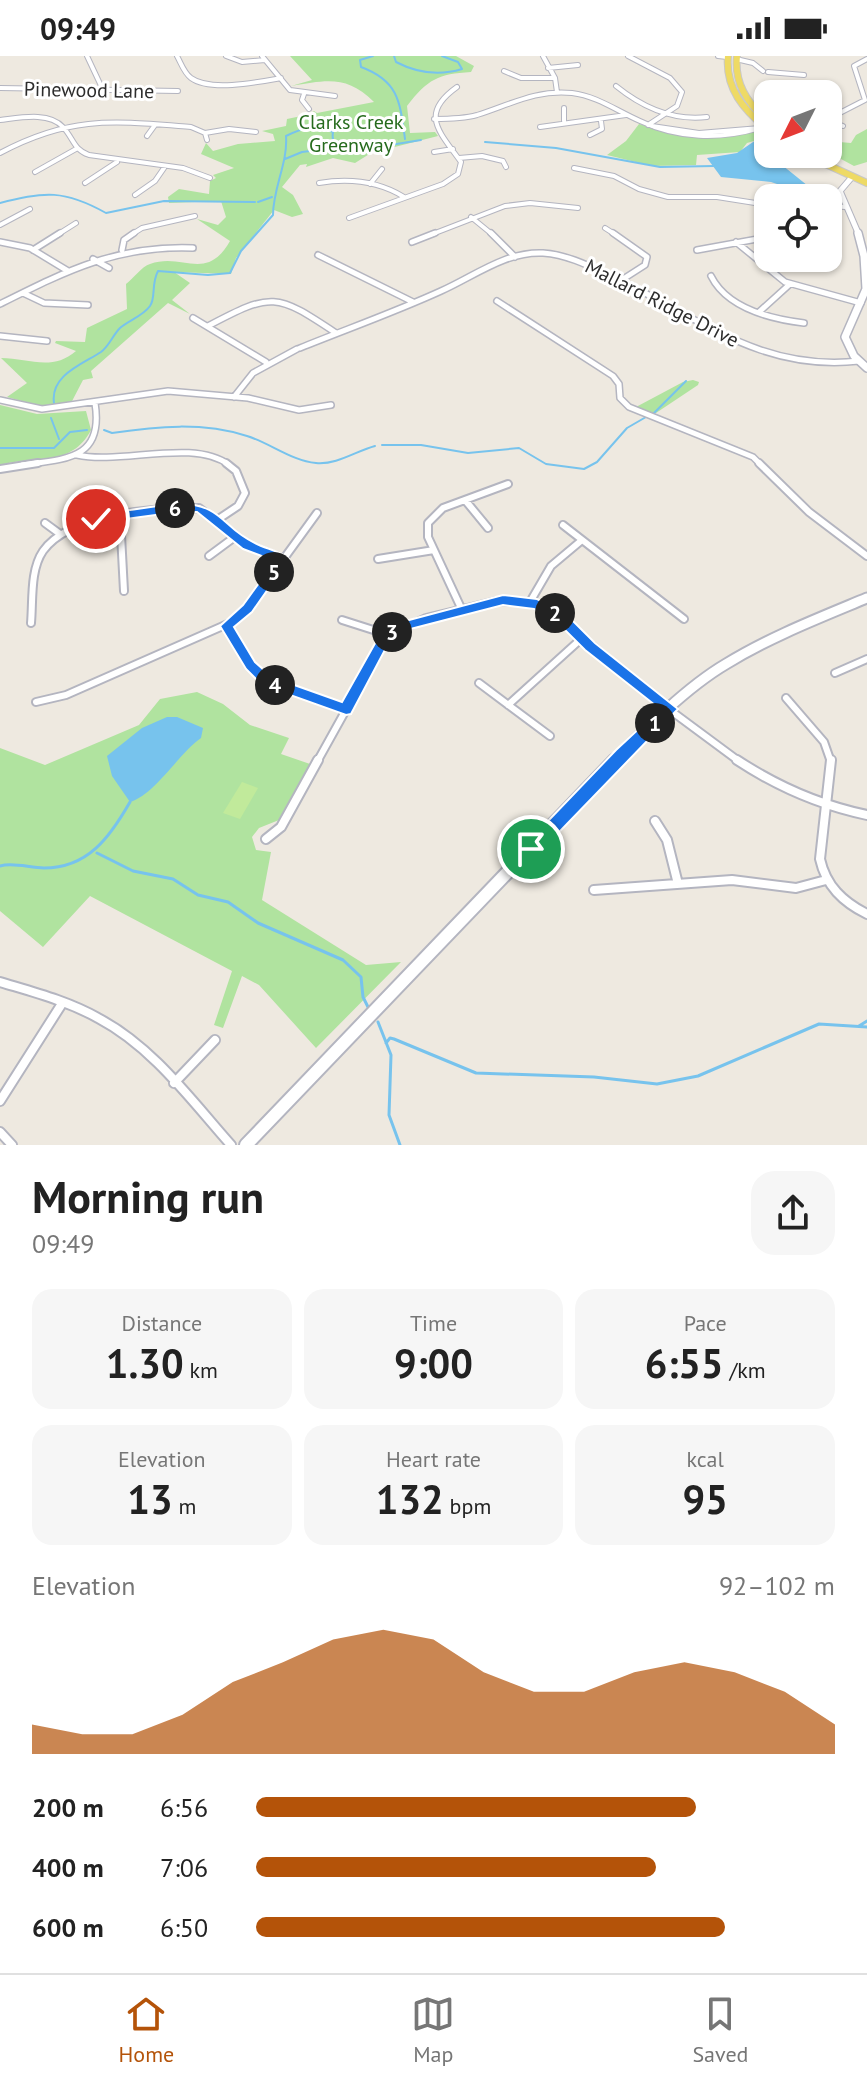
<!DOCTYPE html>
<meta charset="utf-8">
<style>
:root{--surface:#fff;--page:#f6f6f6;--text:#222;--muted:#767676;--line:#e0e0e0;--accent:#b45309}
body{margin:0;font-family:"PT Sans",sans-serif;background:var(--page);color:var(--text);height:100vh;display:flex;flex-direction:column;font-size:30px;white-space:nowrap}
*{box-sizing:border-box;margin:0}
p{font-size:26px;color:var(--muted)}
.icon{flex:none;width:44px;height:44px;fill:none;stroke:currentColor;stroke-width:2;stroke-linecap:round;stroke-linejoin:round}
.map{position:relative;height:1089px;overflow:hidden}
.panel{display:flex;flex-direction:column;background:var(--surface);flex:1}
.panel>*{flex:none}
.needle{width:52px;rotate:228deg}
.buttons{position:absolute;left:754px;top:24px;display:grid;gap:16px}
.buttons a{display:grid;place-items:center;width:88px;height:88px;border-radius:16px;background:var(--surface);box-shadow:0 2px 6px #0004;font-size:40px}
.pin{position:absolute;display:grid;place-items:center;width:68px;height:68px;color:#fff;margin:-34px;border:4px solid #fff;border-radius:50%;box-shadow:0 2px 8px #0007}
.km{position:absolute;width:40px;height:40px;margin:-20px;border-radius:50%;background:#222;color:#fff;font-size:22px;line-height:40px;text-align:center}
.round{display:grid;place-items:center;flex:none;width:84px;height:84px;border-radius:24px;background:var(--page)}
.head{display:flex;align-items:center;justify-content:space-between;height:136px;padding:0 32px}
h1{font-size:44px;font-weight:700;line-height:60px}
.metrics{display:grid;grid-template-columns:repeat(3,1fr);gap:12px;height:136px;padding:8px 32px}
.metrics div{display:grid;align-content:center;border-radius:20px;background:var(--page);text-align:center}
.metrics b{font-size:40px;font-weight:700}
.metrics small{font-size:22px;font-weight:400}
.metrics p{font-size:22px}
.chart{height:224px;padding:16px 32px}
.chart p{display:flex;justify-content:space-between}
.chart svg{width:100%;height:144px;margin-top:8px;fill:var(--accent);opacity:.7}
ul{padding:0 32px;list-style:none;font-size:26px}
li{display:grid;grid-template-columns:128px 96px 1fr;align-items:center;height:60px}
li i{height:20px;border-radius:10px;background:var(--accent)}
.status{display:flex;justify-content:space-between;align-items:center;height:56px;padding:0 40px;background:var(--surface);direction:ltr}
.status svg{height:22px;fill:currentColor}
.dock{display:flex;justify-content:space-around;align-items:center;height:112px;border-top:2px solid var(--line);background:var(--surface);font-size:22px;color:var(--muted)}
.dock a{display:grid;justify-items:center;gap:4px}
.dock .on{color:var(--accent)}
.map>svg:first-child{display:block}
.green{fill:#b0e39f}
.pitch{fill:#c1ea9b}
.water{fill:#77c3ed}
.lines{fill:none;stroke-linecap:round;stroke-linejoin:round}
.stream-far1{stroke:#77c3ed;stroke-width:2}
.stream{stroke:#77c3ed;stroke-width:3}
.minor-far3-casing{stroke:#b4b5c0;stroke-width:6}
.minor-far2-casing{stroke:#b4b5c0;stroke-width:8}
.minor-far1-casing{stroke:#b4b5c0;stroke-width:10}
.minor-casing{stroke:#b4b5c0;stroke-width:12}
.secondary-far3-casing{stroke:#b4b5c0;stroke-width:7}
.secondary-far2-casing{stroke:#b4b5c0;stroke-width:10}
.secondary-far1-casing{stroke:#b4b5c0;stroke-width:13}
.secondary-casing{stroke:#b4b5c0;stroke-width:16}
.primary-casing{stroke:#c8c8c8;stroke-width:8}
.minor-far3{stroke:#fff;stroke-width:4}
.minor-far2{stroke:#fff;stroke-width:5}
.minor-far1{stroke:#fff;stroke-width:6}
.minor{stroke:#fff;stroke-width:8}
.secondary-far3{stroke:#fff;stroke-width:5}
.secondary-far2{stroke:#fff;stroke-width:7}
.secondary-far1{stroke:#fff;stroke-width:9}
.secondary{stroke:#fff;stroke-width:12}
.primary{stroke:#eeda65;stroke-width:6}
.route{fill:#1a73e8;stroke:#fff;stroke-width:2}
.labels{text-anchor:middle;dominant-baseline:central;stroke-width:6;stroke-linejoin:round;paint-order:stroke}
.far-street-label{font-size:20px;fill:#2d2d2d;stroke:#fff}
.far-park-label{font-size:20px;fill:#266b1d;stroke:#fff}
</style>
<div class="status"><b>09:49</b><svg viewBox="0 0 49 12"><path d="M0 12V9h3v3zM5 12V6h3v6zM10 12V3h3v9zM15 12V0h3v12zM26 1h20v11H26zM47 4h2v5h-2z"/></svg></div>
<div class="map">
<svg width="867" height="1089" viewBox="0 0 867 1089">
<rect width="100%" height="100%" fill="#eee9e0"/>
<path class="green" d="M290,0H456L474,10L471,16C438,18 428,23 407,50L410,77L435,76L438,80L371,97L355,107L333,102L306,111L307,108L300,109L282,131L293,139L303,158L292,161L274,154L236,202L231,218L174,216L190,227L172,244L190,258L168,247L91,315L93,322L83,324L70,349H36L7,341L27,327L1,302C28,302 52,316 76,295L55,287L56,285L85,286L87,272L127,253L126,228C133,223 142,210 150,208C183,196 206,227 230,185L197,163L218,169L226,161L221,145L169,147L168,141L179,133L209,138L210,125L216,122L213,119L234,112L201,98L206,87L213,95L238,88L275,85L273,78L262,75L286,70L287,63L311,58L314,55L317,57L374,46C347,19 327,24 291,30L312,24Z
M639,68L687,79L759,75L767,81L747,87L740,96L697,99L696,109L652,110L607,99L626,85Z
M867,73V106L854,110L828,96V85L851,87L856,79Z
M693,324L699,326L698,329L653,359L636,351L683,326Z
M0,349L37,358L86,355L91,374C71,412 35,399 0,409Z
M197,636L223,648L250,669L289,682L281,698L310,708L279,764L259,772L252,781L256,794L271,796L262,844L366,909L401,906L316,992L259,929L242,920L223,972L214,969L232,915L90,840L43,891L0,855V692L45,709L139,669L160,643Z"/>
<path class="pitch" d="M242,726L258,732L240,763L223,757Z"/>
<path class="water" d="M768,82V98H776L782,109L813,134L812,137H804L771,126L721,121L707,102L737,97L756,84Z
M167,661H177L203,672L201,682C178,698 156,738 130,746L112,720L107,700L142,672Z"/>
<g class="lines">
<path class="stream-far1" d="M373,0L360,4L361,11C399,25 400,46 405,83
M394,0L396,6C417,17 439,20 462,13L458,6L442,0
M485,86L556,92L660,111L714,110
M285,103L302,96L335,92
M258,146L272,141
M0,147C44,135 65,134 106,157L164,145L255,146
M54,347C50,319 83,308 101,296C109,290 113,279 120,272C129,264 143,260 150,250C156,242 151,228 158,215L208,219L230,217L241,195L273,159C273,132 288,107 286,80C302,72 316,68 333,76C331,88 337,92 347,96L421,84
M653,358L686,325
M51,362L59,383
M104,374L112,377C157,370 203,366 247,380C270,387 292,405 316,407C337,409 356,395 375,390
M382,389H421L468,397L519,392L546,408L584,413L597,406L627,372L646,361
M0,392H54L70,376L87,374"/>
<path class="stream" d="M97,797L133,815L173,823L198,839L228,846L258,867L343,904L361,921L363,941L369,953
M0,810C13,806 30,812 44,812C88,812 110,781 130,746
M378,966L391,999L389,1059L400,1089
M859,970L867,965
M386,987L390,982L394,983L476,1017L594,1021L657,1028L698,1020L819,968L867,971"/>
<g class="minor-far3-casing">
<path id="minor-far3" d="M87,0L103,34
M177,0C181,7 184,17 191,22C210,36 259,26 281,22
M226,0L242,6L265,4
M262,0L290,34L335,40
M543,0L555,22L557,36
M628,0L670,22L682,36L677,50L648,69
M718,0L727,1
M736,3L753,7L763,15
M548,12L578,9
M504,15L521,22H555
M768,16L804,19
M616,30C642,51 673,65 707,61
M0,32L178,35
M304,38L302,44L309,53
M564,52V65
M434,63C448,63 463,63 477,59C509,49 537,33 572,37C597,40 617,55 640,65C678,83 720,84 760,72L699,77L652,70
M828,63L865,44L854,10L867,3
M0,64C18,62 49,55 63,71C74,83 73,93 89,99L183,112L210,122
M828,64L843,70
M540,71L626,59
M205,77L229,73L256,76
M590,79L602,73L601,65
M147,80L155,69
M434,96L453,93
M0,97C71,59 114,65 191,71L205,77L207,84
M459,102L482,100L503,105L506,111
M574,112L614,120L639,133L668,141H717L768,149
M35,116L76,93
M85,127L117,106
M319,127C349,122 378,125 404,141
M370,128L382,113
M135,139L155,125L164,112
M828,150L846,151
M471,161L493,179
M349,162L443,128L458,118L461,106C439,75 419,58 457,31
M0,169L30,153
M605,172L616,179
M57,179L76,167
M131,179L142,172L195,160
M430,179L505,150L530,147L578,152"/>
</g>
<g class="minor-far2-casing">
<path id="minor-far2" d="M491,177L515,201
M613,177L647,201L645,209L620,225
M0,186L30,192L68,215
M412,186L435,177
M736,186L785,226L861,247
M33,194L60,177
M122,194L124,184L134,177
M697,194L768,181
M318,199L413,246
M93,203L109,212
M711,220C727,252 771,263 804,267
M23,237L44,247L88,249
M497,245L613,320L619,328L620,342L629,351L753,401L761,409
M0,248C66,215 117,189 193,192
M759,256L790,228
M193,262L266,306
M208,270C272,236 276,237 336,277
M0,280L47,285
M300,292C347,273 395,256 441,235C473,221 506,195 543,197C570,199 593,212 617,223C700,262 761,316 859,305
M234,341L253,317L297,293
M0,344L42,353L168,335L248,342L299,354L331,349
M77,399C121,409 193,382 229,409
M22,409C67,403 104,403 95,347"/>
</g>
<g class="minor-far1-casing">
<path id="minor-far1" d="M759,407L809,456L867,500
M0,413L38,407
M465,444L488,472
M120,460L124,535
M217,464L238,450L245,437L236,415L226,407
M45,467L60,478
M563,469L684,563
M209,500L236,480
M378,503L434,494
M530,546L551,510L582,484
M462,554L428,481V467L443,452L508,428
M342,564L389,579
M31,567C33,544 30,514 43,495C70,457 156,452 199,452L248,489L283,503
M227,570L251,609L267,625L346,654
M835,617L867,603
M479,627L550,680
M786,642L824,686L831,706
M36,646L66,639L232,566L248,552L317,457
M508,649L581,583
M317,706L387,580L426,562L496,545L526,546L551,555L655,643L740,706"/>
</g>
<g class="minor-casing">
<path id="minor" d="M737,704C778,731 819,749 867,759
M831,704L820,803C826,830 843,846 867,858
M655,765L667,784L678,828
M266,783L281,771L318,704
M594,834L732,824L796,832L826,824
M0,926C33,936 68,945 98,962C153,991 191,1044 231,1089
M174,1027L215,984
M0,1045L63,946
M0,1076L12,1089"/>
</g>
<g class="secondary-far3-casing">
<path id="secondary-far3" d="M852,121L840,135L859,179"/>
</g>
<g class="secondary-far2-casing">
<path id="secondary-far2" d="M858,177L864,200L866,233L845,281L854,300L867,312"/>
</g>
<g class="secondary-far1-casing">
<path id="secondary-far1" d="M613,706C645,673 687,631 726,608C770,581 819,562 867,542"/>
</g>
<g class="secondary-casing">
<path id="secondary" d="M246,1089L615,704"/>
</g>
<g class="primary-casing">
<path id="primary" d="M728,0C725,33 744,54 768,74
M737,0C734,27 747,46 766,64
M804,98L867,127"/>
</g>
<use href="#minor-far3" class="minor-far3"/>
<use href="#minor-far2" class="minor-far2"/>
<use href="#minor-far1" class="minor-far1"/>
<use href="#minor" class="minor"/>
<use href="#secondary-far3" class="secondary-far3"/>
<use href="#secondary-far2" class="secondary-far2"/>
<use href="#secondary-far1" class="secondary-far1"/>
<use href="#secondary" class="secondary"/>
<use href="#primary" class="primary"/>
</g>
<path class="route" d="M178,447C224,449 221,471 255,487C266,493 281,495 289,503L252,556L234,571L255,606L272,621L342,646L378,582L394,568L503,539L537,543L563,555L595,587L678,653L537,799H526V788L616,694L660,653L585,594L554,563L534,553L503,549L403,575L387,590L351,658L346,659L262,629L246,613L220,570L243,549L275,505L243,493L197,456H178L96,467L90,463L96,459Z"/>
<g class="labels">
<g class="far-street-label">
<text transform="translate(89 34) rotate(1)">Pinewood Lane</text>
<text transform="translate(662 247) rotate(27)">Mallard Ridge Drive</text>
</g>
<g class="far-park-label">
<text x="351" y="66">Clarks Creek<tspan x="351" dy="23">Greenway</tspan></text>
</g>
</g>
</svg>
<div class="buttons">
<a><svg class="needle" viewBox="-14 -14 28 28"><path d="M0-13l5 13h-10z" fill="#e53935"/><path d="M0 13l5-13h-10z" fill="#767676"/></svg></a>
<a><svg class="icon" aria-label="locate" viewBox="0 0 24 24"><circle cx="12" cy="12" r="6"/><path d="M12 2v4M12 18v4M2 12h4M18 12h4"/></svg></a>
</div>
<div class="pin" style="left:531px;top:793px;background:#1e9e55"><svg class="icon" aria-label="arrive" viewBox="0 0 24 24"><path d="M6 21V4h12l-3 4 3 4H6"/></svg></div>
<div class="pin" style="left:96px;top:463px;background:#d93025"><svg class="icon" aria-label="check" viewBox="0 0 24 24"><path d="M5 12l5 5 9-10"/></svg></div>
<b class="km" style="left:655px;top:667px">1</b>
<b class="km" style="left:555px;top:557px">2</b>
<b class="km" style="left:392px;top:576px">3</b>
<b class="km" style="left:275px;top:629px">4</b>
<b class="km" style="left:274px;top:516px">5</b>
<b class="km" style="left:175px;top:452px">6</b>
</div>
<section class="panel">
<div class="head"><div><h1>Morning run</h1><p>09:49</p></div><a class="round"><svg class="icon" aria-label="share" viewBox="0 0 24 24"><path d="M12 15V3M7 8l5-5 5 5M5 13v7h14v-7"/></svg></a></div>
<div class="metrics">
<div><p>Distance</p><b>1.30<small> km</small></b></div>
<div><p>Time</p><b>9:00</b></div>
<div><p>Pace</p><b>6:55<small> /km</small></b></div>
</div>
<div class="metrics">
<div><p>Elevation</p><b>13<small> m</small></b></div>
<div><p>Heart rate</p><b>132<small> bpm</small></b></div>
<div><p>kcal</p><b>95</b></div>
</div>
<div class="chart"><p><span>Elevation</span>92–102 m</p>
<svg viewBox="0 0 160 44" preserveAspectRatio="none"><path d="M0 44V35L10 38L20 38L30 32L40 22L50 16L60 9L70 6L80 9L90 19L100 25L110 25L120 19L130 16L140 19L150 25L160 35V44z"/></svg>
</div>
<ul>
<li><b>200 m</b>6:56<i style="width:76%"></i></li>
<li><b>400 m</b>7:06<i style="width:69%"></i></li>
<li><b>600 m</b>6:50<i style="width:81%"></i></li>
</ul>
</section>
<nav class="dock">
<a class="on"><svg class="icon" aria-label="home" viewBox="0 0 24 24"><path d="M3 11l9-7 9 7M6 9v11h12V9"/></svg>Home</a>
<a><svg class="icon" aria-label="map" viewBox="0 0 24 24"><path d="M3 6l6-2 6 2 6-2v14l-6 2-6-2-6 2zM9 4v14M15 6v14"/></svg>Map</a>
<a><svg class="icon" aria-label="saved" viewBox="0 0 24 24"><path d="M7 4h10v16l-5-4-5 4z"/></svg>Saved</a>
</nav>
